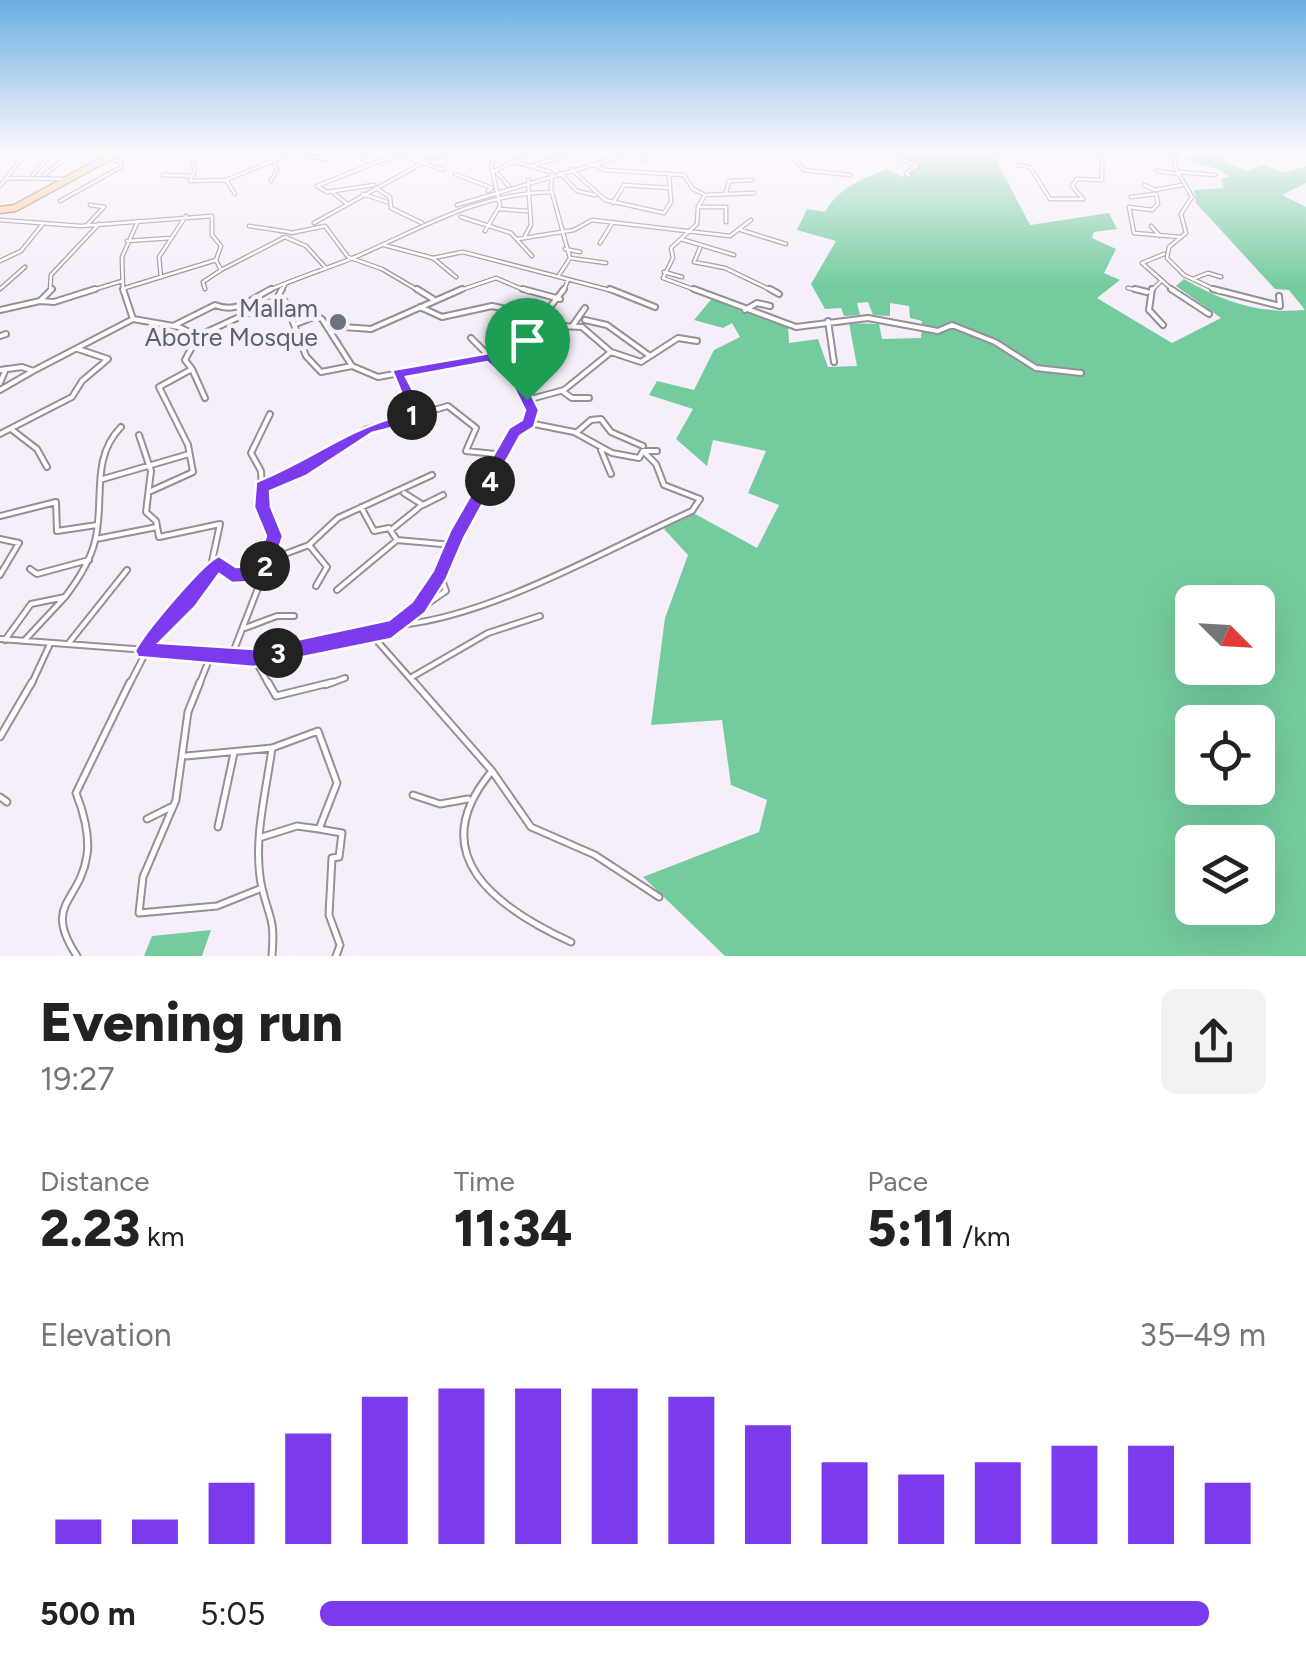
<!DOCTYPE html>
<meta charset="utf-8">
<style>
:root{--surface:#fff;--page:#f2f2f2;--text:#222;--muted:#767676;--accent:#7c3aed}
body{margin:0;font-family:Figtree,sans-serif;background:var(--page);color:var(--text);height:100vh;display:flex;flex-direction:column;font-size:38px;white-space:nowrap}
*{box-sizing:border-box;margin:0}
p{font-size:32px;color:var(--muted)}
.icon{flex:none;width:55px;height:55px;fill:none;stroke:currentColor;stroke-width:2;stroke-linecap:round;stroke-linejoin:round}
.map{position:relative;height:956px;overflow:hidden}
.side{display:flex;flex-direction:column;background:var(--surface);flex:1}
.side>*{flex:none}
.needle{width:65px;rotate:114deg}
.controls{position:absolute;left:1175px;top:585px;display:grid;gap:20px}
.controls a{display:grid;place-items:center;width:100px;height:100px;border-radius:15px;background:var(--surface);box-shadow:0 10px 40px #0002;font-size:50px}
.pin{position:absolute;display:grid;place-items:center;width:85px;height:85px;color:#fff;margin:-102px -42px;border-radius:50% 50% 50% 0;rotate:-45deg;box-shadow:0 0 10px #0007}
.pin .icon{rotate:45deg}
.km{position:absolute;width:50px;height:50px;margin:-25px;border-radius:50%;background:#222;color:#fff;font-size:28px;line-height:50px;text-align:center}
.round{display:grid;place-items:center;flex:none;width:105px;height:105px;border-radius:15px;background:var(--page)}
.overview{display:flex;align-items:center;justify-content:space-between;height:170px;padding:0 40px}
h1{font-size:55px;font-weight:800;line-height:75px}
.figures{display:grid;grid-template-columns:repeat(3,1fr);gap:15px;height:170px;padding:10px 40px}
.figures div{display:grid;align-content:center}
.figures b{font-size:50px;font-weight:800}
.figures small{font-size:28px;font-weight:400}
.figures p{font-size:28px}
.chart{height:280px;padding:20px 40px}
.chart p{display:flex;justify-content:space-between}
.chart svg{width:100%;height:180px;margin-top:10px;stroke:var(--accent);stroke-width:6}
ul{padding:0 40px;list-style:none;font-size:32px}
li{display:grid;grid-template-columns:160px 120px 1fr;align-items:center;height:75px}
li i{height:25px;border-radius:12px;background:var(--accent)}
.map>svg:first-child{display:block}
.forest{fill:#74cc9e;fill-rule:evenodd}
.lines{fill:none;stroke-linecap:round;stroke-linejoin:round}
.street-far2-casing{stroke:#968f99;stroke-width:5}
.street-far1-casing{stroke:#968f99;stroke-width:8}
.street-casing{stroke:#968f99;stroke-width:9}
.primary-casing{stroke:#ac7544;stroke-width:9}
.street-far2{stroke:#fff;stroke-width:2.5}
.street-far1{stroke:#fff;stroke-width:4}
.street{stroke:#fff;stroke-width:5}
.primary{stroke:#ffcd9e;stroke-width:6}
.route{fill:#7c3aed;stroke:#fff;stroke-width:2.5;fill-rule:evenodd}
.worship-dot{fill:#6b7280;stroke:#f6effa;stroke-width:4}
.labels{text-anchor:middle;dominant-baseline:central;stroke-width:9;stroke-linejoin:round;paint-order:stroke}
.worship-label{font-size:25px;fill:#5b616d;stroke:#f6effa;text-anchor:end}
</style>
<div class="map">
<svg width="1306" height="956" viewBox="0 0 1306 956">
<rect width="100%" height="100%" fill="#f6effa"/>
<path class="forest" d="M904,151H1007L996,160L1030,225L1109,213L1117,229L1094,232L1092,238L1116,249L1104,273L1120,280L1097,298L1172,343L1221,318L1176,286L1184,279C1224,302 1258,314 1305,310L1289,290L1275,289L1196,203L1194,190L1224,188L1221,179L1230,177C1211,161 1198,169 1185,158L1222,156L1223,161L1246,171L1263,165L1284,173L1306,166V183L1282,195L1306,207V956H725L643,877L759,832L767,800L731,785L722,720L651,725L665,618L688,555L664,529L688,510L757,548L779,505L748,493L766,451L713,440L707,466L676,439L693,409L649,395L657,381L694,390L714,350L740,337L732,323L723,328L694,320L714,296L788,324L789,343L818,339L828,367L857,366L849,323L879,324L882,339L921,338L922,321L910,318L909,306L890,303V316L873,315L868,302L857,303L860,315L844,316L841,308L825,309L811,284L836,241L797,230L807,209L825,212C838,188 862,179 887,169L903,177L920,166L902,156ZM1192,602H1258V668H1192ZM1192,722H1258V788H1192ZM1192,842H1258V908H1192Z
M211,930L202,956H144L152,936Z"/>
<g class="lines">
<g class="street-far2-casing">
<path id="street-far2" d="M188,151L195,170L190,181L226,180
M369,151L363,159L374,163L413,151
M787,151L804,170L850,175
M857,151H878
M900,151L899,158L917,166L906,173L909,176
M939,151H950
M962,151H975
M1037,151L1044,152
M1150,151L1173,157
M1175,151V167L1192,197L1181,214L1186,233L1169,247L1167,258L1184,275L1220,292
M1277,151L1306,155
M294,153L325,159
M635,153L647,161
M397,154L444,170
M434,157L480,151
M512,161L550,172
M592,164L605,170L684,175L693,189L705,195
M1018,165L1030,167L1050,199H1083L1072,186L1077,179L1102,180V158L1097,151
M532,166L579,151
M571,169L605,200L664,213L671,202L669,175
M1158,171L1179,174
M493,172L534,151
M1178,172L1215,175
M497,173L509,186
M560,173L577,191L595,195
M455,174L492,188L488,191
M552,174L551,189L570,258L559,275
M33,175L53,151
M44,175L67,157
M163,175L193,176
M6,178L66,179
M271,181L277,170L274,164
M1144,185L1155,190L1182,185
M0,186L27,152
M317,186L327,192L374,185
M317,186L372,164
M376,188L390,197L391,208L422,223
M331,191L346,203
M726,192L729,181L752,180
M235,194L226,180L297,151
M363,194L387,202
M1156,194L1158,204L1152,210L1129,207L1134,233L1180,237
M1131,197L1155,194
M60,201L121,167V162L107,158
M613,203L624,185L670,188
M457,205L640,151
M698,207H726V222
M499,209L527,211
M461,217L511,233L532,256
M0,220L81,226L212,216V235L221,246L216,260L125,288
M314,223L444,151
M87,225L104,207L90,205
M249,226L289,232
M1151,226L1160,236
M741,230L786,244
M485,231L500,206L491,165L497,151
M291,233L325,226L348,257L382,269L421,292
M525,236L531,225L528,180
M285,237L306,246L326,268
M518,239L574,230L592,220L730,236L751,220
M681,239L734,255
M127,241L171,238
M600,243L613,222
M384,245L433,258L463,252L617,292
M700,248L694,262L725,268L775,292
M565,249L580,252
M1164,254L1142,263L1175,292
M433,258L456,277
M570,258L606,263
M216,260L221,270L285,237
M0,261L21,251L42,225
M664,272L682,277
M161,277L159,257L186,216
M1193,279L1208,273L1221,277
M1128,288L1147,292
M0,289L25,267
M205,289L203,282L221,270
M50,292L51,275L99,224
M86,292L122,281
M123,292L122,257L138,221
M265,292C296,278 329,268 360,255C426,226 479,193 552,192
M281,292L285,285
M455,292L496,278L529,292
M563,292L568,280
M701,292L663,278L673,258L671,248L697,224L698,207L705,195L754,193
M1150,292L1160,282"/>
</g>
<g class="street-far1-casing">
<path id="street-far1" d="M123,289L133,319L179,327L198,336L276,300
M417,289L433,299
M523,289L560,299
M610,289L655,307
M694,289L796,327L868,318L938,331L952,325L995,342L1036,368L1081,373
M770,289L779,294
M1135,289L1147,292
M1152,289L1149,310L1163,325
M1171,289L1209,314
M1213,289L1280,306L1279,296
M40,301L54,302L95,289
M420,307L442,317L492,306L543,317
M0,310L40,301L52,289
M745,310L757,303L770,306
M585,320L607,325L650,356
M828,321L834,362
M296,324L316,316L322,319L352,366
M573,325L585,308
M173,326L215,305C238,314 251,299 271,289
M329,326L371,329L462,289
M0,336L6,334
M471,338L490,357
M611,352L641,362L678,338L697,341
M501,368L517,355L541,350L536,325L564,289
M192,369L205,398
M0,370L22,367L33,371L133,319
M397,373L412,402L411,426L417,432
M0,383L6,369
M0,390L33,371
M562,391L572,398H589
M527,400L564,390L611,352L582,327L536,325
M529,423L574,432L612,453L639,458L643,451H657
M11,429L37,449L47,467
M577,432L591,420L601,419L611,432L643,446
M0,434L72,397L82,381L108,359L78,349
M601,450L611,474
M103,479L189,454
M262,487L300,472L367,429L448,406L476,428L466,451L505,455
M151,491L193,472L188,445L159,387L192,369L185,360L198,336
M404,493L423,505L443,495
M361,507L374,531L389,528L397,540
M0,516L56,502L57,531L97,525
M391,530L422,505
M0,539L19,543L0,575
M96,539L157,527
M309,545L327,567L316,586
M269,560L275,536L263,507L261,471L251,453L270,414
M214,566L219,563L233,575H262
M30,569L37,574L89,560
M337,590L397,540L453,545
M421,604L440,575
M401,625C494,615 605,550 692,511L700,499L664,485L656,464L643,451
M245,628L277,616H294
M371,634L416,685
M0,639L253,658L385,633L446,591L440,575C456,537 476,505 498,470C510,449 514,433 532,417L519,384L487,357L378,377L352,366L321,372L306,356L285,301L277,298L282,289
M5,640L31,604L65,597C78,580 90,562 95,541C105,502 90,458 121,427
M24,641L65,597
M68,644L127,570
M232,655L269,560L309,545L338,518L432,475
M254,658L269,685
M412,677L488,633L540,616
M31,685L50,644
M129,685L158,629L211,566L220,524L159,537L156,521L146,512L151,471L139,435
M199,685L211,655
M326,685L345,678"/>
</g>
<g class="street-casing">
<path id="street" d="M268,682L276,696L333,682
M414,682L492,771L531,827L595,855L659,897
M0,737L32,682
M272,748C266,793 252,843 262,888C270,921 275,918 272,956
M186,756L272,748L318,731L337,783L319,829L342,833L339,857L332,858L329,915L340,945L336,956
M492,771C422,854 495,907 571,942
M413,795L440,804L468,799
M0,797L7,802
M176,799L188,712L200,682
M176,800L143,877L139,913L217,906L262,888
M147,819L171,807
M218,827L234,753
M259,838L297,826L319,829
M77,956C42,903 80,903 87,855C90,836 83,810 76,793L130,682"/>
</g>
<g class="primary-casing">
<path id="primary" d="M0,210L15,208L120,151"/>
</g>
<use href="#street-far2" class="street-far2"/>
<use href="#street-far1" class="street-far1"/>
<use href="#street" class="street"/>
<use href="#primary" class="primary"/>
</g>
<linearGradient id="sky" x2="0" y2="1"><stop stop-color="#6baee0"/><stop offset="0.53" stop-color="#fbf8fd"/><stop offset="1" stop-color="#fbf8fd" stop-opacity="0"/></linearGradient>
<rect width="1306" height="285" fill="url(#sky)"/>
<path class="route" d="M490,353L524,380L539,410L534,427L520,436L464,538L446,580L425,613L391,639L254,667L138,657L135,651C143,634 204,561 219,556L236,567L256,566L266,536L254,507L256,482C308,462 348,428 403,415L405,402L392,370ZM487,362L513,386L525,410L522,420L509,428L450,531L433,571L412,602L389,620L254,649L159,643L195,607L219,574L232,583L269,581L283,536L271,507L270,491L306,476L372,433L415,422L419,402L406,377Z"/>
<circle class="worship-dot" cx="338" cy="322" r="10"/>
<g class="labels">
<g class="worship-label">
<text x="318" y="308">Mallam<tspan x="318" dy="29">Abotre Mosque</tspan></text>
</g>
</g>
</svg>
<div class="controls">
<a><svg class="needle" viewBox="-14 -14 28 28"><path d="M0-13l5 13h-10z" fill="#e53935"/><path d="M0 13l5-13h-10z" fill="#767676"/></svg></a>
<a><svg class="icon" aria-label="locate" viewBox="0 0 24 24"><circle cx="12" cy="12" r="6"/><path d="M12 2v4M12 18v4M2 12h4M18 12h4"/></svg></a>
<a><svg class="icon" aria-label="layers" viewBox="0 0 24 24"><path d="M12 4l9 5-9 5-9-5zM3 14l9 5 9-5"/></svg></a>
</div>
<div class="pin" style="left:527px;top:400px;background:#1e9e55"><svg class="icon" aria-label="arrive" viewBox="0 0 24 24"><path d="M6 21V4h12l-3 4 3 4H6"/></svg></div>
<b class="km" style="left:412px;top:415px">1</b>
<b class="km" style="left:265px;top:566px">2</b>
<b class="km" style="left:278px;top:653px">3</b>
<b class="km" style="left:490px;top:481px">4</b>
</div>
<section class="side">
<div class="overview"><div><h1>Evening run</h1><p>19:27</p></div><a class="round"><svg class="icon" aria-label="share" viewBox="0 0 24 24"><path d="M12 15V3M7 8l5-5 5 5M5 13v7h14v-7"/></svg></a></div>
<div class="figures">
<div><p>Distance</p><b>2.23<small> km</small></b></div>
<div><p>Time</p><b>11:34</b></div>
<div><p>Pace</p><b>5:11<small> /km</small></b></div>
</div>
<div class="chart"><p><span>Elevation</span>35–49 m</p>
<svg viewBox="0 0 160 44" preserveAspectRatio="none"><path d="M5 44V38M15 44V38M25 44V29M35 44V17M45 44V8M55 44V6M65 44V6M75 44V6M85 44V8M95 44V15M105 44V24M115 44V27M125 44V24M135 44V20M145 44V20M155 44V29"/></svg>
</div>
<ul>
<li><b>500 m</b>5:05<i style="width:94%"></i></li>
</ul>
</section>
